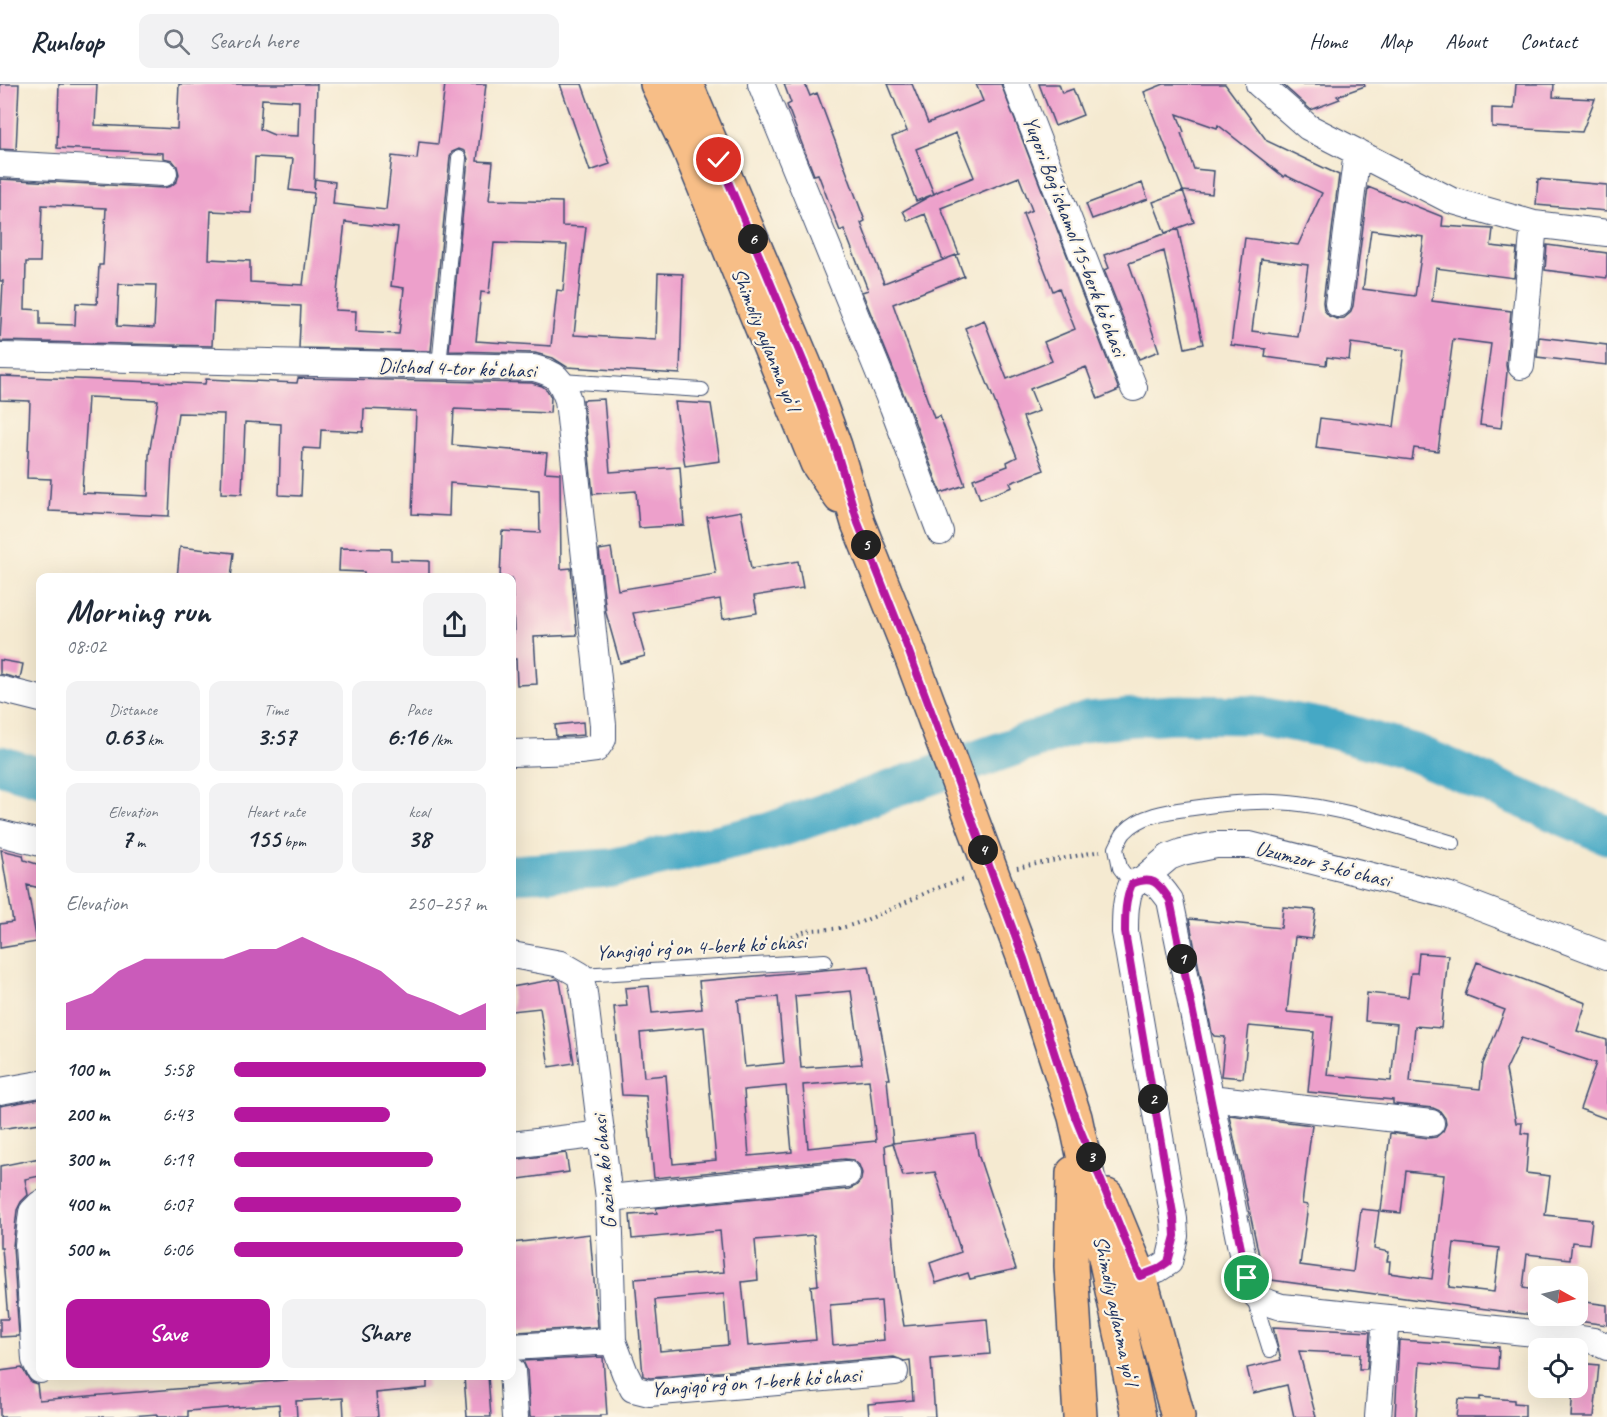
<!DOCTYPE html>
<meta charset="utf-8">
<style>
:root{--surface:#fff;--page:#f2f2f3;--text:#1f2937;--muted:#747a83;--line:#e0e1e3;--accent:#b5179e}
body{margin:0;font-family:Caveat,sans-serif;background:var(--page);color:var(--text);height:100vh;display:flex;flex-direction:column;font-size:22px;white-space:nowrap}
*{box-sizing:border-box;margin:0}
p{font-size:20px;color:var(--muted)}
.icon{flex:none;width:33px;height:33px;fill:none;stroke:currentColor;stroke-width:2;stroke-linecap:round;stroke-linejoin:round}
.map{position:relative;flex:1;overflow:hidden}
.drawer{position:absolute;left:36px;top:489px;width:480px;height:807px;display:flex;flex-direction:column;background:var(--surface);border-radius:12px;box-shadow:0 6px 24px #0002}
.drawer>*{flex:none}
.needle{width:39px;rotate:98deg}
.controls{position:absolute;left:1528px;top:1182px;display:grid;gap:12px}
.controls a{display:grid;place-items:center;width:60px;height:60px;border-radius:12px;background:var(--surface);box-shadow:0 6px 24px #0002;font-size:30px}
.pin{position:absolute;display:grid;place-items:center;width:51px;height:51px;color:#fff;margin:-26px;border:3px solid #fff;border-radius:50%;box-shadow:0 2px 6px #0007}
.km{position:absolute;width:30px;height:30px;margin:-15px;border-radius:50%;background:#222;color:#fff;font-size:16px;line-height:30px;text-align:center}
.round{display:grid;place-items:center;flex:none;width:63px;height:63px;border-radius:12px;background:var(--page)}
.summary{display:flex;align-items:center;justify-content:space-between;height:102px;padding:0 30px}
h1{font-size:33px;font-weight:700;line-height:45px}
.metrics{display:grid;grid-template-columns:repeat(3,1fr);gap:9px;height:102px;padding:6px 30px}
.metrics div{display:grid;align-content:center;border-radius:12px;background:var(--page);text-align:center}
.metrics b{font-size:26px;font-weight:700}
.metrics small{font-size:16px;font-weight:400}
.metrics p{font-size:16px}
.chart{height:168px;padding:12px 30px}
.chart p{display:flex;justify-content:space-between}
.chart svg{width:100%;height:108px;margin-top:6px;fill:var(--accent);opacity:.7}
.cta{display:flex;gap:12px;margin-top:auto;padding:12px 30px}
.cta a{flex:1;height:69px;border-radius:12px;background:var(--accent);color:#fff;font-size:24px;font-weight:700;line-height:69px;text-align:center}
.cta a+a{background:var(--page);color:var(--text)}
ul{padding:0 30px;list-style:none;font-size:20px}
li{display:grid;grid-template-columns:96px 72px 1fr;align-items:center;height:45px}
li i{height:15px;border-radius:8px;background:var(--accent)}
header{display:flex;align-items:center;gap:36px;box-sizing:border-box;height:84px;padding:0 30px;background:var(--surface);border-bottom:2px solid var(--line)}
header strong{font-size:28px}
nav{display:flex;gap:33px;margin-inline-start:auto;font-size:21px}
.search{width:420px;height:54px;background:var(--page);display:flex;align-items:center;gap:15px;box-sizing:border-box;padding:0 21px;border-radius:12px;color:var(--muted);font-size:22px}
.map>svg:first-child{display:block}
.lines{fill:none;stroke-linecap:round;stroke-linejoin:round}
.river{stroke:#45a8c5;stroke-width:39}
.building{fill:#eda0cb;fill-rule:evenodd}
.service-casing{stroke:#3c4b6f;stroke-width:16}
.minor-casing{stroke:#3c4b6f;stroke-width:28}
.primary-casing{stroke:#3c4b6f;stroke-width:36}
.path{stroke:#3c4b6f;stroke-width:4;stroke-dasharray:1.5 4.5;stroke-linecap:butt}
.service{stroke:#fff;stroke-width:14}
.minor{stroke:#fff;stroke-width:26}
.primary{stroke:#f7be87;stroke-width:33}
.primary-bridge-casing{stroke:#3c4b6f;stroke-width:36;stroke-linecap:butt}
.primary-bridge{stroke:#f7be87;stroke-width:33}
.route-casing{stroke:#fff;stroke-width:12}
.route{stroke:#b5179e;stroke-width:8}
.labels{text-anchor:middle;dominant-baseline:central;stroke-width:4.5;stroke-linejoin:round;paint-order:stroke}
.street-label{font-size:21px;fill:#1b2f5e;stroke:#fcf5e5}
</style>
<header>
<strong>Runloop</strong>
<div class="search"><svg class="icon" aria-label="search" viewBox="0 0 24 24"><circle cx="10" cy="10" r="6"/><path d="M15 15l6 6"/></svg>Search here</div>
<nav><a>Home</a><a>Map</a><a>About</a><a>Contact</a></nav>
</header>
<div class="map">
<svg width="1607" height="1333" viewBox="0 0 1607 1333">
<rect width="100%" height="100%" fill="#fcf5e5"/>
<filter id="ink" filterUnits="userSpaceOnUse"><feTurbulence type="fractalNoise" baseFrequency=".0167" numOctaves="2"/><feDisplacementMap in="SourceGraphic" scale="12" xChannelSelector="R" yChannelSelector="G"/><feConvolveMatrix kernelMatrix="1 2 1 2 8 2 1 2 1" color-interpolation-filters="sRGB"/></filter>
<filter id="wash" filterUnits="userSpaceOnUse"><feTurbulence type="fractalNoise" baseFrequency=".008" numOctaves="4" result="noise"/><feDisplacementMap in="SourceGraphic" scale="24" xChannelSelector="R" yChannelSelector="G"/><feGaussianBlur stdDeviation="1.35" result="paint"/><feColorMatrix in="noise" values="0 0 0 0 0 0 0 0 0 0 0 0 0 0 0 0 0 1.4 0 .05"/><feComposite in="paint" operator="in"/></filter>
<g filter="url(#wash)">
<rect width="100%" height="100%" fill="#f5ead1"/>
<g class="lines">
<path class="river" d="M0,681L40,693
M512,790L611,784L769,748L1088,637L1172,630L1255,631L1334,646L1415,669L1607,751"/>
</g>
<g id="blocks">
<path class="building" d="M0,0H19L16,66L0,65Z
M59,0H97L95,41L177,45L179,0H317L314,105L315,95L335,98L333,120L386,126L392,72L417,75L419,58L438,60L445,0H486L477,77L493,78L489,116L562,118V142L586,143L574,251L656,256L658,189L683,190L680,290L567,283L553,274L535,269L449,267L468,75L465,67L459,65L452,68L450,73L431,267L299,264L301,222L214,218L212,262L0,257L3,197H0V95L163,104L171,102L177,97L179,90L177,82L172,76L163,74V69L57,64ZM262,15L299,17L298,52L274,51L260,45ZM255,73L293,75L289,106L314,109L303,201L250,198V177L209,175L211,127L252,129ZM42,121L106,124L103,181H99L97,220L76,219L75,241L40,240V226L25,225L26,178H40ZM345,138L398,144L391,202L404,204L399,250L355,248L356,227L335,226ZM494,159L567,161L563,207L557,206L551,262L476,257L481,208L489,209ZM119,200L156,201L154,244L117,242Z
M560,0H582L610,80L590,87Z
M784,0H805L810,12L817,9L865,137L861,139L884,199L956,171L964,192L893,220L934,334L940,332L965,401L941,409L914,336L862,208L868,206L844,145L840,147L818,90L814,91L787,21L791,19Z
M888,0H912L928,39L983,17L976,0H1001L1119,306L1098,315L1086,283L1030,305L1039,327L1023,333L1044,386L1010,399L1012,403L980,415L973,395L1008,382L1007,378L1017,373L965,244L984,236L1007,295L1052,277L1044,258L1075,245L1059,204L1053,207L1023,130L1032,126L1019,93L941,124L959,170L943,176L925,130L908,137L903,127L939,107L974,93L956,49L916,65L934,110L916,117L892,53L907,47Z
M1039,0H1059L1062,9L1073,5L1083,31L1055,42Z
M1164,0H1225L1267,57L1339,91L1323,218L1324,226L1329,232L1337,235L1344,234L1350,229L1353,222L1368,103L1443,133L1442,142L1493,145L1491,162L1517,165L1514,194L1436,184L1432,217L1511,227L1506,281L1507,288L1501,344L1480,341L1491,260L1453,255L1438,367L1414,364L1412,376L1316,364L1320,334L1394,343L1404,266L1351,259L1349,276L1327,273L1326,281L1265,273L1266,265L1231,261L1245,154L1298,161L1322,109L1285,91L1284,93L1218,41L1217,44L1177,30L1184,48L1181,49L1194,85L1214,87L1212,110L1183,107L1144,8ZM1371,146L1424,153L1415,212L1363,205ZM1261,175L1308,181L1298,253L1252,247Z
M1282,0H1364L1365,2L1337,12L1340,15L1311,26Z
M1516,0H1554L1553,13L1595,15L1582,48L1492,43V24L1514,25Z
M1538,95L1607,101V127L1536,121Z
M1142,99L1148,115L1092,135L1086,120Z
M1183,107L1194,138L1165,149L1153,118Z
M1178,145L1203,260L1185,264L1164,167L1129,179L1159,267L1139,275L1104,186L1109,184L1104,171Z
M1547,161L1607,169V194L1545,186Z
M1539,253L1607,261V281L1537,273Z
M0,292L205,300L206,295L297,299L298,294L532,299L542,302L547,306L551,313L550,329L454,325L452,361L547,369L545,388L560,389L561,485L571,484L577,551L534,553L537,600L517,601L516,575H512V549H514L512,494H500L502,447L540,449L539,406L450,399L449,432L412,430L416,327L364,325L363,348L321,346L320,365L303,364L301,412L279,411L281,340L245,338L242,410L221,409L224,330L178,329L172,372L169,432L49,427L51,395L27,394L30,317L0,316ZM88,313L158,316L149,371L148,412L82,409Z
M604,315L610,388L680,383L684,441L639,444L636,407L593,410L583,316Z
M675,318L711,320L720,377L685,382Z
M741,427L751,485L798,477L803,504L754,512L757,529L723,535L720,515L633,529L645,572L620,579L606,529L599,466L611,464L618,506L716,490L707,433Z
M180,463L234,469L231,494H177Z
M340,464L391,465V476L429,477V494H364V488L339,487Z
M0,576L23,580L20,595L0,590Z
M583,638L584,651L556,653L555,641Z
M1,766L23,771L24,776L40,781V804L27,801L37,858L0,864V840L13,838Z
M1283,823L1316,826L1312,855L1295,853L1287,928L1333,932L1327,991L1391,997L1397,940L1365,937L1367,909L1408,913L1411,889H1417L1419,869L1448,871L1441,944L1415,942L1410,998L1480,1005L1483,980L1505,926L1465,911L1477,878L1586,919L1577,947L1607,956V1035L1580,1025L1596,979L1521,954L1506,986L1516,1039H1522L1521,1049L1529,1050L1526,1089L1550,1092L1545,1131L1592,1136L1589,1160L1572,1158L1570,1175L1527,1170L1523,1204L1539,1207V1232L1264,1195L1229,1031L1312,1041L1302,1120L1308,1121L1300,1181L1353,1188L1361,1125L1379,1127L1374,1165L1389,1168L1387,1177H1390L1389,1189L1432,1195L1444,1091L1406,1087L1401,1129L1381,1127L1390,1049L1429,1054L1436,1053L1443,1047L1446,1040L1445,1034L1440,1027L1433,1024L1393,1020V1016L1308,1008L1314,948L1249,942L1243,994L1221,992L1225,953L1214,952L1212,949L1189,835L1281,844ZM1454,1159L1499,1164L1494,1208L1449,1203Z
M869,882L890,995H887L893,1059L975,1050L978,1070L1016,1185L970,1195L968,1189L936,1199L930,1179L961,1168L935,1088L903,1092L893,1059L885,1061L896,1195L904,1242L987,1235L990,1270L931,1275L935,1333H869L868,1320L913,1316L910,1276L904,1277L894,1273L650,1294L643,1292L635,1195L724,1188L720,1147L632,1155L630,1131L657,1129L656,1124L849,1105L856,1102L861,1096L862,1089L859,1081L853,1076L845,1075L654,1094L646,1012L622,1011L614,923L627,922L625,904L649,902L652,929L702,925L699,897ZM851,907L862,980L801,984L795,912ZM778,913L784,979L745,983L738,916ZM704,943L716,1076L673,1080L666,991L644,993L640,949ZM869,996L876,1057L808,1064L803,1001ZM786,1002L792,1068L749,1072L744,1006ZM814,1151L818,1201L811,1202L816,1256L748,1262L742,1198L758,1196L755,1156ZM724,1210L728,1261L660,1267L655,1216ZM881,1217L884,1256L833,1261L830,1221Z
M557,895L560,897L574,979L549,983L540,924L512,927V903Z
M40,1015V1039L0,1045V1022Z
M566,1069L569,1088L512,1096V1076Z
M40,1074V1092L25,1095L28,1111L21,1118L17,1126L13,1162L19,1252L0,1253V1235H8L2,1164H0V1082Z
M590,1150L598,1243L517,1248L516,1244H512V1159Z
M1578,1217L1607,1221V1241L1578,1237Z
M1273,1243L1370,1248L1367,1285H1359L1360,1270L1299,1267L1316,1333H1294L1287,1301L1253,1309L1247,1284L1281,1276Z
M1399,1256L1499,1263L1498,1285L1420,1278L1416,1333H1395Z
M603,1273L607,1331H600V1333H530L527,1286L523,1277Z
M1578,1279L1599,1281L1594,1333H1571L1573,1304H1578Z
M22,1284L31,1298L37,1300L39,1316L337,1292H427V1304L376,1309L378,1333H344L343,1314L296,1317L297,1333H280L279,1320L188,1327V1333H157V1330L118,1333H0V1287Z
M464,1292H488L491,1333H467Z
M1480,1313L1514,1316V1319L1525,1320V1333H1456L1458,1315L1480,1316Z"/>
</g>
</g>
<g filter="url(#ink)">
<use href="#blocks" fill-opacity="0" stroke="#3c4b6f" stroke-width="1.5"/>
<g class="lines">
<g class="service-casing">
<path id="service" d="M439,282L459,74
M561,297L702,306
M1132,800L1120,784L1116,764C1119,759 1121,752 1125,748C1141,730 1171,727 1193,724C1220,720 1247,717 1275,718C1332,720 1398,743 1453,759
M580,891L825,877
M1253,1211L1270,1266"/>
</g>
<g class="minor-casing">
<path id="minor" d="M761,0L893,323L940,448
M1016,0L1134,304
M1259,0L1308,43L1450,116L1534,140L1607,149
M0,80L164,89
M1338,220L1357,68
M0,272L534,284C557,290 560,294 568,316L603,641V655L596,665L580,667L512,669
M1521,282L1534,140
M0,605L40,615
M0,749L40,759
M512,871L561,880L580,891L584,909L609,1114L613,1257L512,1263
M1607,872L1447,811L1250,761H1216L1182,768L1169,773L1143,795C1157,797 1162,805 1170,816L1247,1194C1255,1216 1261,1217 1282,1223L1563,1252L1594,1257L1607,1263
M0,1007L40,1000
M1210,1014L1431,1039
M512,1061L602,1050
M609,1114L847,1090
M40,1120L32,1128L28,1161L35,1276L40,1286
M1140,1192L1158,1185L1169,1178L1175,1152L1174,1135L1125,848C1125,831 1125,816 1132,800L1143,795
M613,1257L625,1289L633,1305L649,1309L895,1288
M512,1287L515,1333
M1378,1333L1386,1234"/>
</g>
<g class="primary-casing">
<path id="primary" d="M657,0L688,63L817,379L840,413
M686,0L810,293L835,362L858,439L906,559
M1024,875L1075,1033L1139,1333
M1073,1089L1071,1182L1080,1333
M1107,1112L1140,1192L1178,1333"/>
</g>
<path class="path" d="M1017,784L1100,767
M783,861C807,838 821,850 848,842C887,831 927,804 965,795"/>
<use href="#service" class="service"/>
<use href="#minor" class="minor"/>
<use href="#primary" class="primary"/>
<g class="primary-bridge-casing">
<path id="primary-bridge" d="M906,559L1024,875"/>
</g>
<use href="#primary-bridge" class="primary-bridge"/>
</g>
</g>
<g class="lines" filter="url(#ink)">
<g class="route-casing">
<path id="route" d="M719,76L810,293L835,362L858,439L906,560L1024,875L1075,1033L1140,1192L1158,1185L1168,1178L1175,1152L1174,1135L1125,848C1125,830 1125,816 1132,800C1153,791 1158,799 1170,816L1247,1194"/>
</g>
<use href="#route" class="route"/>
</g>
<g class="labels">
<g class="street-label">
<text transform="translate(1075 152) rotate(69)">Yuqori Bogʻishamol 15-berk koʻchasi</text>
<text transform="translate(766 255) rotate(68)">Shimoliy aylanma yoʻl</text>
<text transform="translate(457 284) rotate(2)">Dilshod 4-tor koʻchasi</text>
<text transform="translate(1323 780) rotate(14)">Uzumzor 3-koʻchasi</text>
<text transform="translate(701 863) rotate(-3)">Yangiqoʻrgʻon 4-berk koʻchasi</text>
<text transform="translate(604 1088) rotate(-95)">Gʻazina koʻchasi</text>
<text transform="translate(1116 1226) rotate(78)">Shimoliy aylanma yoʻl</text>
<text transform="translate(756 1298) rotate(-4)">Yangiqoʻrgʻon 1-berk koʻchasi</text>
</g>
</g>
</svg>
<div class="controls">
<a><svg class="needle" viewBox="-14 -14 28 28"><path d="M0-13l5 13h-10z" fill="#e53935"/><path d="M0 13l5-13h-10z" fill="#747a83"/></svg></a>
<a><svg class="icon" aria-label="locate" viewBox="0 0 24 24"><circle cx="12" cy="12" r="6"/><path d="M12 2v4M12 18v4M2 12h4M18 12h4"/></svg></a>
</div>
<div class="pin" style="left:1247px;top:1194px;background:#1e9e55"><svg class="icon" aria-label="arrive" viewBox="0 0 24 24"><path d="M6 21V4h12l-3 4 3 4H6"/></svg></div>
<div class="pin" style="left:719px;top:76px;background:#d93025"><svg class="icon" aria-label="check" viewBox="0 0 24 24"><path d="M5 12l5 5 9-10"/></svg></div>
<b class="km" style="left:1182px;top:875px">1</b>
<b class="km" style="left:1153px;top:1015px">2</b>
<b class="km" style="left:1091px;top:1073px">3</b>
<b class="km" style="left:983px;top:766px">4</b>
<b class="km" style="left:866px;top:461px">5</b>
<b class="km" style="left:753px;top:155px">6</b>
<section class="drawer">
<div class="summary"><div><h1>Morning run</h1><p>08:02</p></div><a class="round"><svg class="icon" aria-label="share" viewBox="0 0 24 24"><path d="M12 15V3M7 8l5-5 5 5M5 13v7h14v-7"/></svg></a></div>
<div class="metrics">
<div><p>Distance</p><b>0.63<small> km</small></b></div>
<div><p>Time</p><b>3:57</b></div>
<div><p>Pace</p><b>6:16<small> /km</small></b></div>
</div>
<div class="metrics">
<div><p>Elevation</p><b>7<small> m</small></b></div>
<div><p>Heart rate</p><b>155<small> bpm</small></b></div>
<div><p>kcal</p><b>38</b></div>
</div>
<div class="chart"><p><span>Elevation</span>250–257 m</p>
<svg viewBox="0 0 160 44" preserveAspectRatio="none"><path d="M0 44V33L10 29L20 20L30 15L40 15L50 15L60 15L70 11L80 11L90 6L100 11L110 15L120 20L130 29L140 33L150 38L160 33V44z"/></svg>
</div>
<ul>
<li><b>100 m</b>5:58<i style="width:100%"></i></li>
<li><b>200 m</b>6:43<i style="width:62%"></i></li>
<li><b>300 m</b>6:19<i style="width:79%"></i></li>
<li><b>400 m</b>6:07<i style="width:90%"></i></li>
<li><b>500 m</b>6:06<i style="width:91%"></i></li>
</ul>
<div class="cta"><a>Save</a><a>Share</a></div>
</section>
</div>
